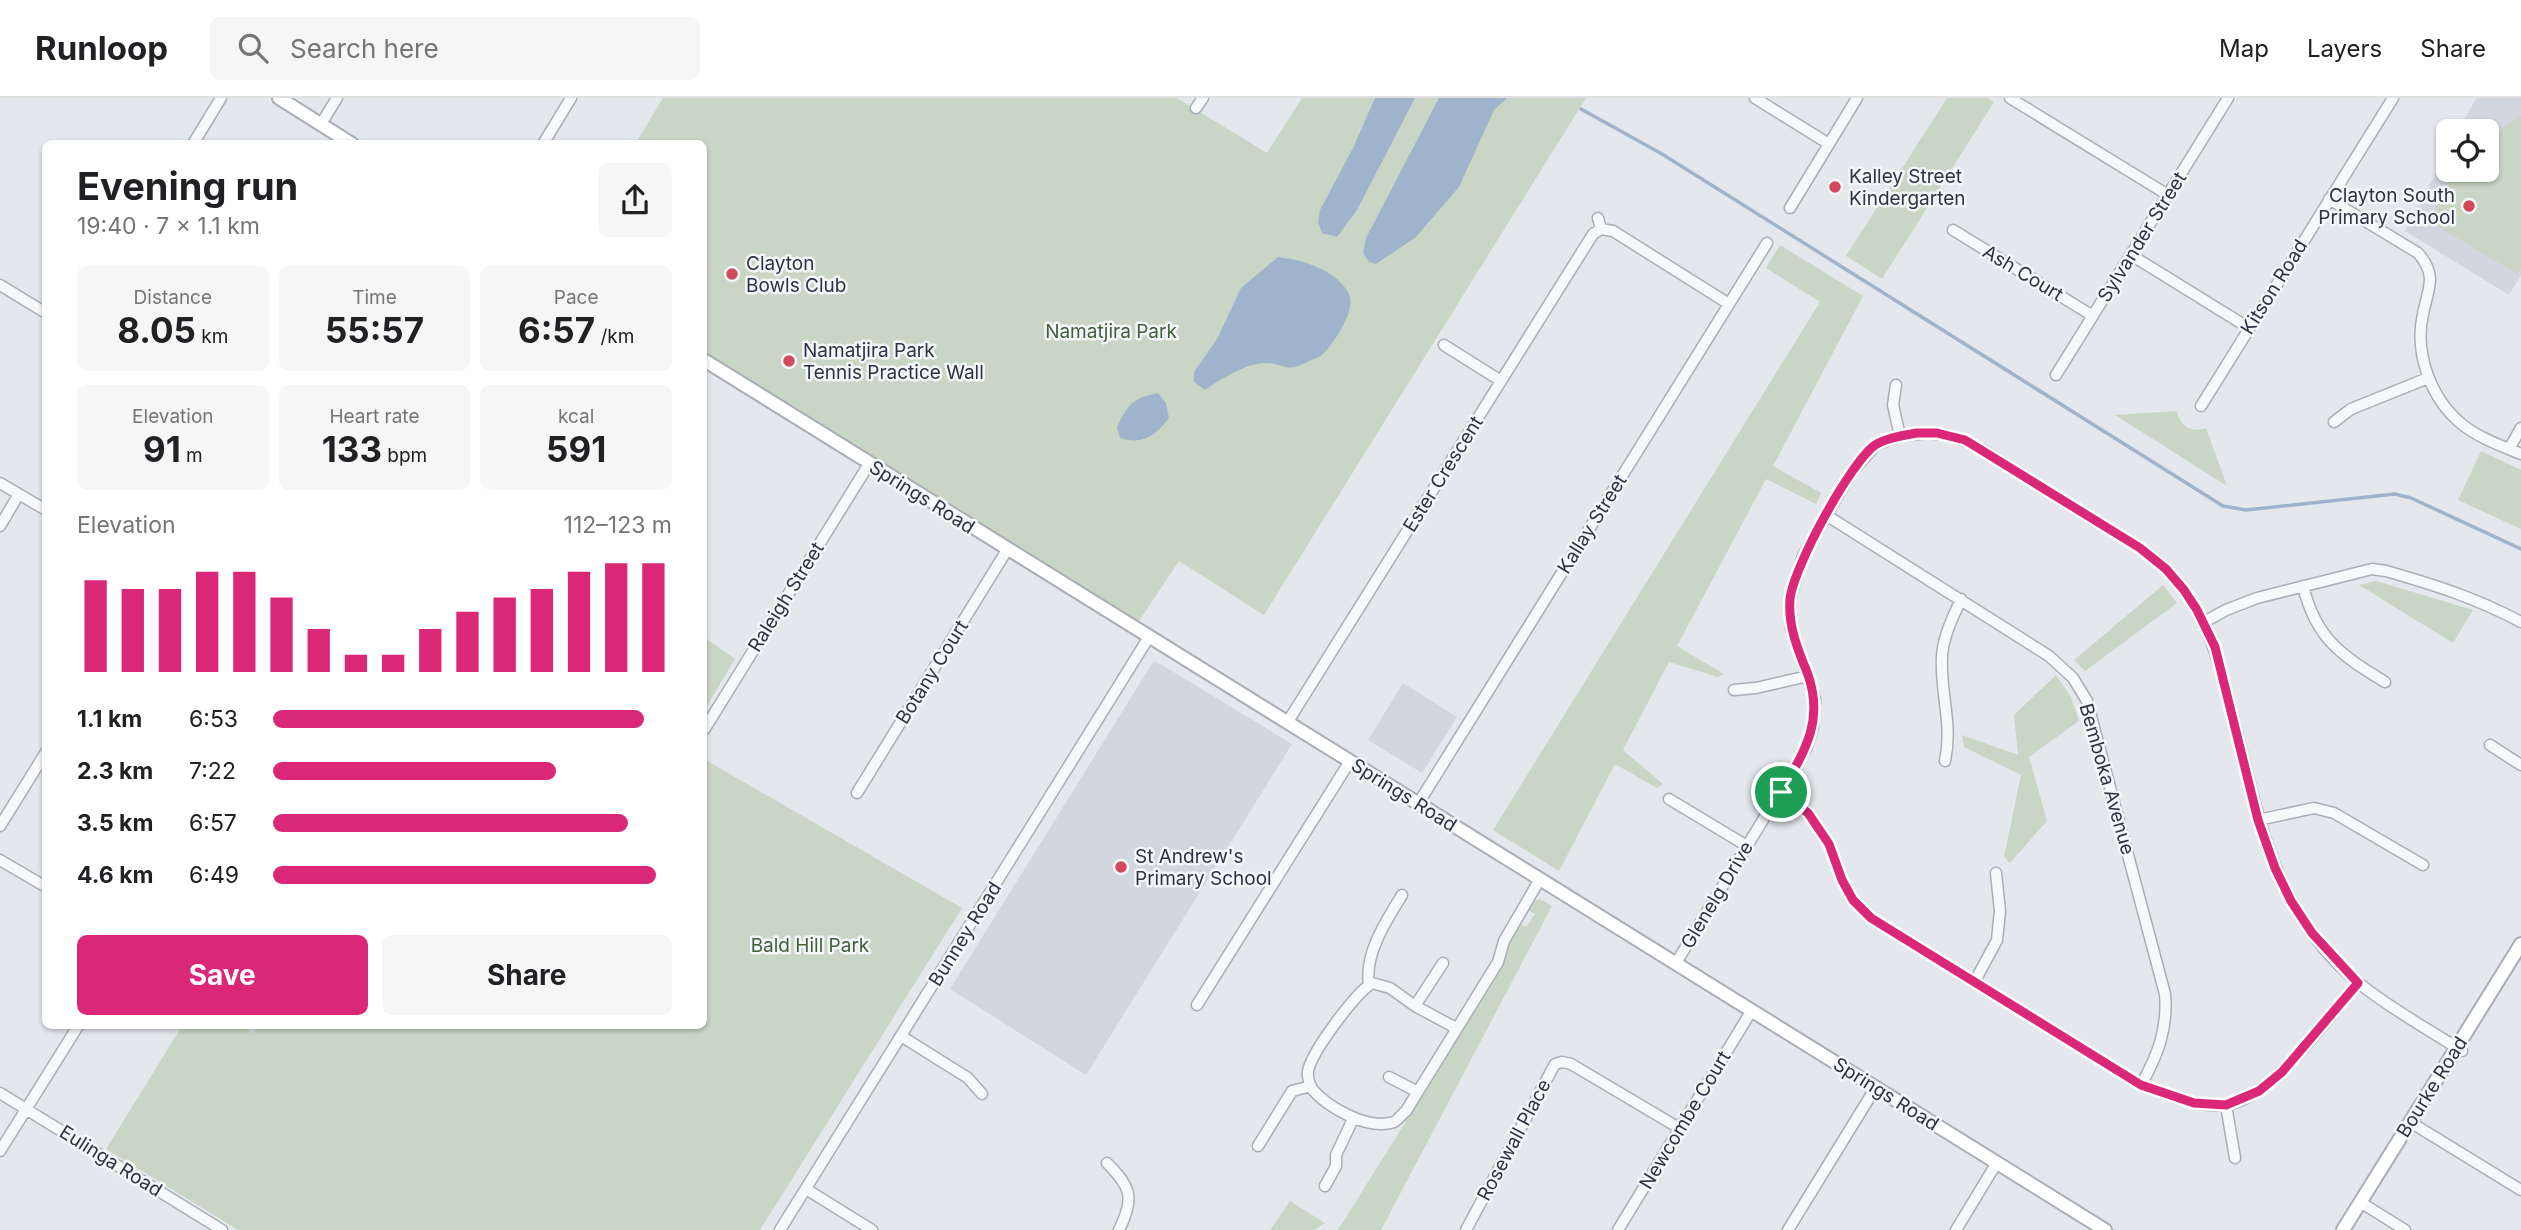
<!DOCTYPE html>
<meta charset="utf-8">
<style>
:root{--surface:#fff;--page:#f6f6f6;--text:#202124;--muted:#757577;--line:#e0e0e0;--accent:#db2777}
body{margin:0;font-family:Inter,sans-serif;background:var(--page);color:var(--text);height:100vh;display:flex;flex-direction:column;font-size:26px;white-space:nowrap}
*{box-sizing:border-box;margin:0}
p{font-size:23px;color:var(--muted)}
.icon{flex:none;width:38px;height:38px;fill:none;stroke:currentColor;stroke-width:2;stroke-linecap:round;stroke-linejoin:round}
.map{position:relative;flex:1;overflow:hidden}
.panel{position:absolute;left:42px;top:42px;width:665px;height:889px;display:flex;flex-direction:column;background:var(--surface);border-radius:10px;box-shadow:0 2px 5px #0004}
.panel>*{flex:none}
.buttons{position:absolute;left:2436px;top:21px;display:grid;gap:14px}
.buttons a{display:grid;place-items:center;width:63px;height:63px;border-radius:10px;background:var(--surface);box-shadow:0 2px 5px #0004;font-size:35px}
.pin{position:absolute;display:grid;place-items:center;width:60px;height:60px;color:#fff;margin:-30px;border:4px solid #fff;border-radius:50%;box-shadow:0 2px 7px #0007}
.round{display:grid;place-items:center;flex:none;width:74px;height:74px;border-radius:10px;background:var(--page)}
.head{display:flex;align-items:center;justify-content:space-between;height:119px;padding:0 35px}
h1{font-size:38px;font-weight:700;line-height:52px}
.stats{display:grid;grid-template-columns:repeat(3,1fr);gap:10px;height:119px;padding:7px 35px}
.stats div{display:grid;align-content:center;border-radius:10px;background:var(--page);text-align:center}
.stats b{font-size:35px;font-weight:700}
.stats small{font-size:19px;font-weight:400}
.stats p{font-size:19px}
.chart{height:196px;padding:14px 35px}
.chart p{display:flex;justify-content:space-between}
.chart svg{width:100%;height:126px;margin-top:7px;stroke:var(--accent);stroke-width:6}
.button{display:flex;gap:14px;margin-top:auto;padding:14px 35px}
.button a{flex:1;height:80px;border-radius:10px;background:var(--accent);color:#fff;font-size:28px;font-weight:700;line-height:80px;text-align:center}
.button a+a{background:var(--page);color:var(--text)}
ul{padding:0 35px;list-style:none;font-size:23px}
li{display:grid;grid-template-columns:112px 84px 1fr;align-items:center;height:52px}
li i{height:18px;border-radius:9px;background:var(--accent)}
header{display:flex;align-items:center;gap:42px;box-sizing:border-box;height:98px;padding:0 35px;background:var(--surface);border-bottom:2px solid var(--line)}
header strong{font-size:33px}
nav{display:flex;gap:38px;margin-inline-start:auto;font-size:24px}
.search{width:490px;height:63px;background:var(--page);display:flex;align-items:center;gap:18px;box-sizing:border-box;padding:0 24px;border-radius:10px;color:var(--muted);font-size:26px}
.map>svg:first-child{display:block}
.built{fill:#d2d6de}
.green{fill:#c9d6c5}
.water{fill:#9fb4cc}
.lines{fill:none;stroke-linecap:round;stroke-linejoin:round}
.stream{stroke:#9fb4cc;stroke-width:3.5}
.street-casing{stroke:#a9aeb7;stroke-width:13}
.secondary-casing{stroke:#a9aeb7;stroke-width:16}
.street{stroke:#f7f8fa;stroke-width:10}
.secondary{stroke:#fff;stroke-width:12}
.route-casing{stroke:#fff;stroke-width:14}
.route{stroke:#db2777;stroke-width:9}
.poi-dot{fill:#d1495b;stroke:#f4f6f9;stroke-width:2.5}
.labels{text-anchor:middle;dominant-baseline:central;stroke-width:5;stroke-linejoin:round;paint-order:stroke}
.poi-label{font-size:19px;fill:#2b3445;stroke:#f4f6f9;text-anchor:start}
.street-label{font-size:19px;fill:#2b3445;stroke:#f4f6f9}
.park-label{font-size:19px;fill:#3f6138;stroke:#f4f6f9}
</style>
<header>
<strong>Runloop</strong>
<div class="search"><svg class="icon" aria-label="search" viewBox="0 0 24 24"><circle cx="10" cy="10" r="6"/><path d="M15 15l6 6"/></svg>Search here</div>
<nav><a>Map</a><a>Layers</a><a>Share</a></nav>
</header>
<div class="map">
<svg width="2521" height="1132" viewBox="0 0 2521 1132">
<rect width="100%" height="100%" fill="#e4e7ec"/>
<path class="built" d="M2476,0H2521V177L2509,197L2405,133L2448,52V72H2487V33H2458Z
M1153,564H1157L1292,646L1086,977L950,891Z
M1403,585L1457,619L1422,675L1368,642Z"/>
<path class="green" d="M663,0H1177L1267,55L1302,0H1586L1264,517L1179,463L1139,523L704,253V46H635Z
M1947,0H1988L1994,4L1882,181L1846,158Z
M2521,18V169L2517,176L2429,123L2444,91L2456,72H2487V41Z
M1780,147L1863,198L1773,368L1821,395L1816,406L1766,381L1677,548L1724,576L1718,579L1669,564L1623,652L1663,686L1657,690L1615,666L1559,773L1493,732L1820,204L1766,170Z
M2177,313C2180,329 2191,335 2206,330L2227,388L2115,317Z
M2481,353L2521,372V431L2458,402Z
M2376,483L2470,511L2473,512L2453,545L2359,487Z
M2163,487L2177,505L2085,573L2074,562Z
M704,539L735,561L704,613Z
M2056,577L2071,599L2079,623L2029,659L2047,723L2010,765L2004,759L2021,677L1964,649L1962,637L2018,657L2014,617Z
M704,661L962,810L760,1132H238L106,1051L182,928H241L253,935L258,928H704Z
M1540,801L1552,808L1381,1132H1338L1503,868L1506,849L1519,825L1526,829L1535,816L1526,811L1534,803Z
M1290,1103L1325,1125L1314,1132H1270Z"/>
<path class="water" d="M1375,0H1415L1357,112L1337,139L1322,135L1318,124L1320,112L1353,50Z
M1439,0H1507L1494,12L1459,89L1416,139L1376,166L1369,164L1363,155L1366,140Z
M1278,159C1303,162 1334,171 1348,194C1358,210 1335,244 1323,256C1320,259 1314,261 1309,263C1283,277 1286,264 1263,265C1243,267 1221,281 1205,292L1194,284V274L1217,241L1241,190Z
M1158,295L1166,305L1169,320C1155,338 1143,347 1120,340L1117,329C1128,306 1133,300 1158,295Z"/>
<g class="lines">
<path class="stream" d="M1581,11L1662,56L2223,408L2246,412L2395,396L2411,400L2521,451"/>
<g class="street-casing">
<path id="street" d="M1755,0L1829,46
M2010,0L2168,97
M1196,10L1203,0
M321,26L337,0
M193,46L221,0
M543,46L571,0
M2329,101L2418,155C2438,178 2428,190 2423,216C2414,255 2431,302 2463,327C2479,340 2502,348 2521,356
M1790,110L1857,0
M1598,120L1601,131
M1953,132L2093,218
M2131,157L2249,230
M0,187L46,215
M1444,247L1501,283
M2056,277L2228,0
M1896,287L1893,307L1900,338
M2201,308L2393,0
M2334,324L2351,311L2428,280
M2509,351L2521,330
M0,385L46,412
M1826,417L2049,558L2073,580L2087,603L2165,896C2168,930 2158,957 2141,987
M0,428L19,396
M2303,488C2316,541 2341,557 2385,584
M2204,524L2226,512L2257,500L2372,471L2386,473C2435,487 2476,500 2521,524
M1734,592L1756,590L1808,578
M1287,625L1593,136L1601,131L1613,133L1729,206
M704,632L869,366
M2490,647L2521,667
M1945,663C1953,626 1940,595 1942,559C1943,538 1953,519 1961,501
M1781,694L1808,715L1829,746L1842,782L1853,802L1871,820L2141,987C2167,996 2197,1010 2225,1007C2271,1002 2328,919 2358,885
M857,695L1007,452
M1669,701L1747,748
M1418,706L1767,145
M2258,722L2314,710L2334,715L2423,767
M0,728L46,654
M0,762L46,789
M1676,865L1806,651L1813,629L1815,601L1791,530L1790,500L1803,458L1837,399L1852,374L1876,347L1900,338L1928,335L1947,337L1965,343L1983,352C2020,376 2058,399 2095,423C2124,440 2155,456 2176,482C2211,523 2221,573 2234,623C2260,723 2274,816 2360,886C2391,911 2428,931 2462,953
M1975,883L1997,842L2000,813L1996,775
M1369,887C1364,856 1386,823 1402,797
M1197,907L1350,663
M1415,908L1443,865
M1456,930L1415,908L1390,890L1372,885C1355,896 1312,953 1308,973C1307,979 1309,984 1311,990C1327,1009 1368,1033 1394,1024C1398,1022 1402,1016 1406,1013L1498,864L1504,843L1540,781
M901,938L968,980L982,996
M1389,979L1418,994
M0,995L222,1132
M2226,1007L2235,1060
M2410,1024L2521,1092
M1258,1048L1292,993L1311,988
M0,1053L78,928
M1107,1065C1131,1089 1135,1100 1119,1132
M1325,1088L1336,1068V1057L1353,1021
M806,1091L872,1132
M2360,1104L2405,1132
M780,1132L1149,539
M1466,1132L1555,966L1562,964L1571,966L1679,1030
M1618,1132L1752,912
M1788,1132L1876,989
M1956,1132L1996,1066"/>
</g>
<g class="secondary-casing">
<path id="secondary" d="M279,0L352,46
M704,262L2105,1132
M2343,1132L2521,846"/>
</g>
<use href="#street" class="street"/>
<use href="#secondary" class="secondary"/>
</g>
<g class="lines">
<g class="route-casing">
<path id="route" d="M1917,335H1937L1965,342L2140,450L2166,471L2184,492L2197,512L2215,549L2258,722L2275,770L2291,803L2312,835L2358,885L2282,974L2259,993L2226,1007L2194,1005L2141,987L1871,820L1853,802L1842,782L1829,746L1808,715L1781,694C1805,653 1825,622 1807,574C1797,550 1788,527 1790,501C1793,470 1850,365 1875,347C1886,340 1904,337 1917,335Z"/>
</g>
<use href="#route" class="route"/>
</g>
<g class="poi-dot">
<circle cx="1835" cy="89" r="7"/>
<circle cx="2469" cy="108" r="7"/>
<circle cx="732" cy="176" r="7"/>
<circle cx="789" cy="263" r="7"/>
<circle cx="1121" cy="769" r="7"/>
</g>
<g class="labels">
<g class="poi-label">
<text x="1849" y="78">Kalley Street<tspan x="1849" dy="22">Kindergarten</tspan></text>
<text x="2455" y="97" text-anchor="end">Clayton South<tspan x="2455" dy="22">Primary School</tspan></text>
<text x="746" y="165">Clayton<tspan x="746" dy="22">Bowls Club</tspan></text>
<text x="803" y="252">Namatjira Park<tspan x="803" dy="22">Tennis Practice Wall</tspan></text>
<text x="1135" y="758">St Andrew's<tspan x="1135" dy="22">Primary School</tspan></text>
</g>
<g class="street-label">
<text transform="translate(2142 139) rotate(-58)">Sylvander Street</text>
<text transform="translate(2023 175) rotate(31)">Ash Court</text>
<text transform="translate(2274 189) rotate(-58)">Kitson Road</text>
<text transform="translate(1443 376) rotate(-58)">Ester Crescent</text>
<text transform="translate(922 399) rotate(32)">Springs Road</text>
<text transform="translate(1592 426) rotate(-58)">Kallay Street</text>
<text transform="translate(786 499) rotate(-58)">Raleigh Street</text>
<text transform="translate(932 574) rotate(-58)">Botany Court</text>
<text transform="translate(2107 681) rotate(74)">Bemboka Avenue</text>
<text transform="translate(1404 697) rotate(32)">Springs Road</text>
<text transform="translate(1717 797) rotate(-59)">Glenelg Drive</text>
<text transform="translate(965 836) rotate(-58)">Bunney Road</text>
<text transform="translate(2432 989) rotate(-58)">Bourke Road</text>
<text transform="translate(1886 996) rotate(32)">Springs Road</text>
<text transform="translate(1685 1022) rotate(-59)">Newcombe Court</text>
<text transform="translate(1514 1042) rotate(-62)">Rosewall Place</text>
<text transform="translate(111 1063) rotate(32)">Eulinga Road</text>
</g>
<g class="park-label">
<text x="1111" y="233">Namatjira Park</text>
<text x="810" y="847">Bald Hill Park</text>
</g>
</g>
</svg>
<div class="buttons">
<a><svg class="icon" aria-label="locate" viewBox="0 0 24 24"><circle cx="12" cy="12" r="6"/><path d="M12 2v4M12 18v4M2 12h4M18 12h4"/></svg></a>
</div>
<div class="pin" style="left:1781px;top:694px;background:#1e9e55"><svg class="icon" aria-label="arrive" viewBox="0 0 24 24"><path d="M6 21V4h12l-3 4 3 4H6"/></svg></div>
<section class="panel">
<div class="head"><div><h1>Evening run</h1><p>19:40 · 7 × 1.1 km</p></div><a class="round"><svg class="icon" aria-label="share" viewBox="0 0 24 24"><path d="M12 15V3M7 8l5-5 5 5M5 13v7h14v-7"/></svg></a></div>
<div class="stats">
<div><p>Distance</p><b>8.05<small> km</small></b></div>
<div><p>Time</p><b>55:57</b></div>
<div><p>Pace</p><b>6:57<small> /km</small></b></div>
</div>
<div class="stats">
<div><p>Elevation</p><b>91<small> m</small></b></div>
<div><p>Heart rate</p><b>133<small> bpm</small></b></div>
<div><p>kcal</p><b>591</b></div>
</div>
<div class="chart"><p><span>Elevation</span>112–123 m</p>
<svg viewBox="0 0 160 44" preserveAspectRatio="none"><path d="M5 44V12M15 44V15M25 44V15M35 44V9M45 44V9M55 44V18M65 44V29M75 44V38M85 44V38M95 44V29M105 44V23M115 44V18M125 44V15M135 44V9M145 44V6M155 44V6"/></svg>
</div>
<ul>
<li><b>1.1 km</b>6:53<i style="width:93%"></i></li>
<li><b>2.3 km</b>7:22<i style="width:71%"></i></li>
<li><b>3.5 km</b>6:57<i style="width:89%"></i></li>
<li><b>4.6 km</b>6:49<i style="width:96%"></i></li>
</ul>
<div class="button"><a>Save</a><a>Share</a></div>
</section>
</div>
